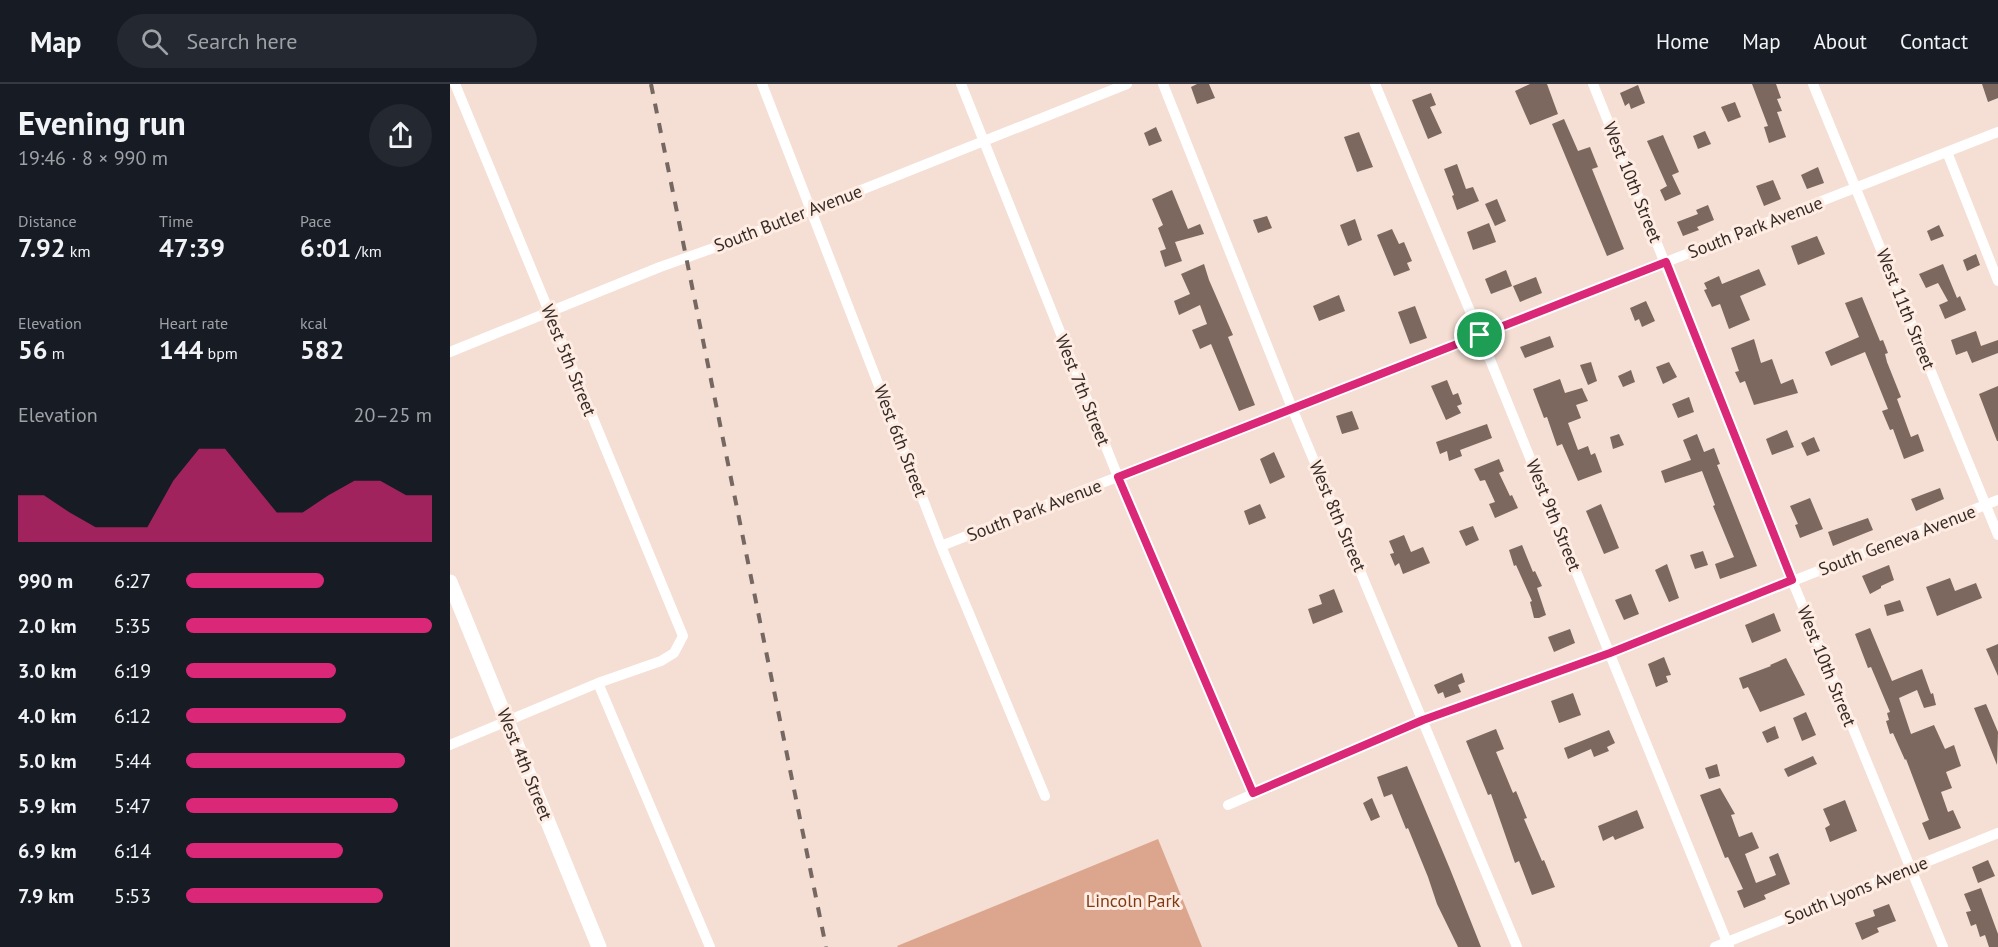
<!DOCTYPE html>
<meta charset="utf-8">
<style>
:root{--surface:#171b24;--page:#242831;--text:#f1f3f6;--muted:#9ea1a6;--line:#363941;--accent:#db2777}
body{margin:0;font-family:"PT Sans",sans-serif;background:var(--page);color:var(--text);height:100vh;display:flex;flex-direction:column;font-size:22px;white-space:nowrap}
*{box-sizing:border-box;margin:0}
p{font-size:20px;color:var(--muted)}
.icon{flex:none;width:33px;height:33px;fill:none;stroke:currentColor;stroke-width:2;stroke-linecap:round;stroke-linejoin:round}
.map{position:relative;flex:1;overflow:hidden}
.details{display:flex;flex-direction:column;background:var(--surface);width:450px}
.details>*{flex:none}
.pin{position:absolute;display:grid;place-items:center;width:51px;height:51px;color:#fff;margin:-26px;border:3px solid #fff;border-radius:50%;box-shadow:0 2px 6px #0007}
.round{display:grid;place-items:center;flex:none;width:63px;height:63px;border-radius:32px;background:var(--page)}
.headline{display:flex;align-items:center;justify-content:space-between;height:102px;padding:0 18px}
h1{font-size:33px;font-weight:700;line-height:45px}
.stats{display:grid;grid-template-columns:repeat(3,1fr);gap:9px;height:102px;padding:6px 18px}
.stats div{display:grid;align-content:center}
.stats b{font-size:26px;font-weight:700}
.stats small{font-size:16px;font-weight:400}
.stats p{font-size:16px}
.chart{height:168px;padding:12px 18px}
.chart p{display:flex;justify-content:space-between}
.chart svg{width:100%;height:108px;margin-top:6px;fill:var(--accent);opacity:.7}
ul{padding:0 18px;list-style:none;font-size:20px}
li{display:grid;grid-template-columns:96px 72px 1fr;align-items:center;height:45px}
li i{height:15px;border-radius:8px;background:var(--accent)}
header{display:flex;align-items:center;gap:36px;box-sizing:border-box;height:84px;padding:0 30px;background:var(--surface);border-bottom:2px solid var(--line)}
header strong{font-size:28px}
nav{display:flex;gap:33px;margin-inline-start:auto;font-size:21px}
.search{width:420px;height:54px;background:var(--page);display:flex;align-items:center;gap:15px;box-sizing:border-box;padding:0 21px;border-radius:33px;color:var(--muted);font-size:22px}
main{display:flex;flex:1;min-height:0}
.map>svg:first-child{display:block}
.park{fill:#dba68d}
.building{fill:#7c685e}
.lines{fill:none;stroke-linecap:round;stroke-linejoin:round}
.minor{stroke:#fff;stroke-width:10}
.secondary{stroke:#fff;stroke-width:15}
.rail{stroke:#756761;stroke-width:4;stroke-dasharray:10 10;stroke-linecap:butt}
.route-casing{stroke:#fff;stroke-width:12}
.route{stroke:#db2777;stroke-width:8}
.labels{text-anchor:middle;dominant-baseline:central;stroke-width:6;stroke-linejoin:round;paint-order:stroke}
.street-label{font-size:18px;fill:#352c28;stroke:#ffece3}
.park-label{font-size:18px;fill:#7f3b14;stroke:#ffece3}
</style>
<header>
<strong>Map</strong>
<div class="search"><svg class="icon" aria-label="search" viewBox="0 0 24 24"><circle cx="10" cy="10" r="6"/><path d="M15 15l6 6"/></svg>Search here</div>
<nav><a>Home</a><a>Map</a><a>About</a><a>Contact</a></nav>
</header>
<main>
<section class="details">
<div class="headline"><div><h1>Evening run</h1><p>19:46 · 8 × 990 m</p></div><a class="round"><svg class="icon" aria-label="share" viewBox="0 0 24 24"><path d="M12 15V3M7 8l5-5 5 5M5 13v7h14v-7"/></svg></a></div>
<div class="stats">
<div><p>Distance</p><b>7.92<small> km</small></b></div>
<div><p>Time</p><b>47:39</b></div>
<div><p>Pace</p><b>6:01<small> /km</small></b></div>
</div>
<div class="stats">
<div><p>Elevation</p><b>56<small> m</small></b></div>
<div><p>Heart rate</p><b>144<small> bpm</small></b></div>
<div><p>kcal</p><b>582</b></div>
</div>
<div class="chart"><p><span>Elevation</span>20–25 m</p>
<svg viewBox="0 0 160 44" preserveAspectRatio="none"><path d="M0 44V25L10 25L20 32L30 38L40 38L50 38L60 19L70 6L80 6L90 19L100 32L110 32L120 25L130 19L140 19L150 25L160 25V44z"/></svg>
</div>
<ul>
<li><b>990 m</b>6:27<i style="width:56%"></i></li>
<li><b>2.0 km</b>5:35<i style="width:100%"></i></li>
<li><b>3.0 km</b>6:19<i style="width:61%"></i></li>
<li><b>4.0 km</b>6:12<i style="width:65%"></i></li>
<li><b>5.0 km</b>5:44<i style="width:89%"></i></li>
<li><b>5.9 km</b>5:47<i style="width:86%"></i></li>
<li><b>6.9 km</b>6:14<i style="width:64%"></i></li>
<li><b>7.9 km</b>5:53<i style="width:80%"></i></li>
</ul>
</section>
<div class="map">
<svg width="1548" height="863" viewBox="0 0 1548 863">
<rect width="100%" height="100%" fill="#f5ded3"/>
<path class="park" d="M708,755L752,863H448L447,862Z"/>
<path class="building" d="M747,0H759L765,14L747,20L741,3Z
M1080,0H1097L1108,30L1080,41L1065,7Z
M1302,0H1326L1331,14L1327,15L1332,27L1327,28L1336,53L1319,59L1314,43L1318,42Z
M1532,0H1548V14L1538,18Z
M1188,1L1195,19L1181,25L1179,19L1175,22L1170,9Z
M981,9L986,21L980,23L992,49L978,55L962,16Z
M1285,18L1291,33L1278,38L1271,23Z
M1114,35L1128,67L1140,63L1148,83L1142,85L1174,165L1157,172L1102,40Z
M706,43L712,57L699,62L694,49Z
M1255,47L1261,60L1248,65L1243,52Z
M909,48L923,83L907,88L894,53Z
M1213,51L1229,88L1222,91L1231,110L1215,117L1210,106L1217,102L1197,57Z
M1007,80L1016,105L1023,103L1029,117L1007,126L1002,112L1004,111L994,85Z
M1368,83L1374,99L1357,105L1351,91Z
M1323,96L1331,115L1314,122L1306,102Z
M722,106L738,145L750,140L754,150L725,158L732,177L715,183L710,167L716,165L708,144L713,141L702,115Z
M1047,115L1056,137L1045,142L1035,120Z
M1258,121L1264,136L1247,143L1249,146L1233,152L1227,138L1248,130L1246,126Z
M817,132L822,144L808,149L803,136Z
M905,135L912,156L898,162L890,141Z
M1039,139L1046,158L1023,166L1017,148Z
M1489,141L1494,152L1481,157L1477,147Z
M942,145L949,160L954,158L962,177L957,179L960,186L944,192L927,151Z
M1367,152L1375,170L1348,181L1341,162Z
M1526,170L1530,181L1517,187L1513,176Z
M754,180L759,196L783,251L778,253L805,321L789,327L761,260L750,265L742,246L757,240L750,221L729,231L724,217L740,210L731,190Z
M1493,180L1507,214L1510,212L1516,226L1495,235L1489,221L1498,217L1488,199L1476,204L1469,190Z
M1309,185L1316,201L1290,212L1300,236L1279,245L1270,220L1262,223L1254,206L1257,205L1254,199L1269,192L1272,200Z
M1056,186L1062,202L1041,210L1035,195Z
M1086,193L1092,209L1070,218L1063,202Z
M889,211L895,227L869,237L863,222Z
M1412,213L1430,257L1433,256L1438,269L1435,270L1437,278L1451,313L1447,315L1461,353L1468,350L1474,367L1454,375L1443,345L1440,346L1432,327L1438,325L1415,268L1381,282L1375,268L1409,253L1395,219Z
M1196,217L1205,237L1192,243L1189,235L1185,237L1180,224Z
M965,222L977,254L960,260L948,228Z
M1526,247L1531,262L1548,256V269L1522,279L1517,267L1506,271L1501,256Z
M1100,252L1104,263L1075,274L1070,263Z
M1304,255L1311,279L1322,275L1331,300L1343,295L1348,309L1304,321L1295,297L1290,299L1285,288L1289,287L1281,264Z
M1141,278L1147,297L1138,301L1130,281Z
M1219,278L1227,293L1213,300L1206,283Z
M1181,286L1185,298L1173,303L1168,292Z
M1110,295L1115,309L1132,304L1138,317L1126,321L1131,334L1118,339L1128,366L1138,362L1141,371L1145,369L1152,388L1128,397L1112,360L1107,362L1097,333L1094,334L1083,305Z
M997,296L1003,311L1008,309L1012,320L1007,322L1011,329L996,336L981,302Z
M1548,302V357H1547L1529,310Z
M1239,313L1244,328L1228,334L1222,320Z
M902,327L909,345L892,350L886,332Z
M1037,340L1042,354L1010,366L1012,372L999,377L997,367L990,370L986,358Z
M1337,346L1344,363L1322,371L1316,355Z
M1169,350L1174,361L1163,365L1160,353Z
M1247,350L1254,368L1264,364L1270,380L1267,381L1307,482L1270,495L1265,480L1284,473L1263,422L1265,421L1252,387L1215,399L1211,387L1241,376L1233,356Z
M1364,353L1370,367L1357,372L1351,359Z
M824,368L835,393L820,400L810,375Z
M1049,375L1054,387L1049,389L1060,412L1062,411L1068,424L1045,434L1039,420L1045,418L1035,396L1030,397L1024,385Z
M1490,404L1494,415L1466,427L1461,415Z
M1360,414L1373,445L1350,454L1345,441L1348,440L1340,422Z
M810,420L816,434L799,441L794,427Z
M1151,420L1169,464L1154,470L1136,427Z
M1418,434L1423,446L1383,462L1378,448Z
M1023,442L1029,456L1016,462L1009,447Z
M954,451L961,468L973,463L980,479L953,490L949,479L945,482L940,470L944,469L939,457Z
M1072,461L1083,488L1085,487L1092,502L1087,504L1096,531L1089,534H1084L1080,518L1082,517L1066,481L1064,482L1059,466Z
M1253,467L1258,481L1245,485L1240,471Z
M1217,480L1229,514L1219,518L1205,486Z
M1439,481L1444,496L1431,502V504L1420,510L1412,492Z
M1500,494L1505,507L1526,499L1532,514L1487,532L1476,503Z
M884,505L893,528L863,540L858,525L872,520L869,511Z
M1181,510L1189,530L1174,536L1165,516Z
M1450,516L1454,527L1437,532L1434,521Z
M1324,529L1331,547L1302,559L1295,541Z
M1420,544L1442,597L1472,585L1481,610L1483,609L1486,621L1474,624L1467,606L1449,614L1461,650L1484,641L1495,665L1504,661L1511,682L1496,688L1502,704L1491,708L1498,728L1503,726L1511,744L1479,756L1472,739L1479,736L1456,675L1455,676L1443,649L1440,650L1436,637L1439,636L1437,629L1440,628L1421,583L1418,584L1405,550Z
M1120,545L1125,559L1104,568L1098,553Z
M1548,560V592L1536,565Z
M1214,573L1221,591L1216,592L1218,598L1206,603L1198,580Z
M1336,574L1355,611L1310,628L1298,603L1293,605L1289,594L1321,582L1320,581Z
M1012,589L1015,598L1008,601L1011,608L995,614L993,608L988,610L984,601Z
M1123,609L1131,631L1109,639L1101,617Z
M1536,620L1548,648L1547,681L1524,624Z
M1356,628L1366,651L1352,657L1343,634Z
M1325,642L1329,654L1317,659L1312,648Z
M1046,645L1054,665L1046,668L1063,709L1066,707L1077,734L1074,735L1092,777L1094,776L1105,803L1082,811L1069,777L1065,779L1041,710L1038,711L1016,657Z
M1159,646L1165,659L1157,663L1159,667L1144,673L1141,665L1118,675L1114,664Z
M1363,672L1367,680L1338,693L1334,685Z
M1267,680L1270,692L1259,695L1255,684Z
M957,682L1000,785L1031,863H1008L987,820L978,793L958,744L956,745L942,710L934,713L927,693Z
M1270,704L1285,730L1281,731L1289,753L1302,748L1309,764L1295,770L1306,799L1326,791L1319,773L1328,769L1340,800L1314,811L1316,815L1294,824L1287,807L1293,805L1278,773L1275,774L1250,711Z
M922,714L930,733L921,737L913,719Z
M1395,716L1407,747L1380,758L1375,744L1380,741L1373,725Z
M1187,726L1194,744L1165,756L1163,752L1153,757L1148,742Z
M1538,776L1545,792L1528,799L1522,783Z
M1531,804L1548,850V863H1539L1535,851L1530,853L1526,840L1521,842L1516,828L1521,827L1514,810Z
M1439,820L1446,837L1427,844L1429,848L1412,856L1405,839L1425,832L1423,826Z"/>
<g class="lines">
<path class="minor" d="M312,0L491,462L595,712
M511,0L668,393L803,709
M713,0L842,324L1067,863
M925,0L1030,251L1279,863
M1143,0L1342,496L1493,863
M1363,0L1548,451
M1497,68L1548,197
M0,268L210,183L286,156L677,0
M491,462L1548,48
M148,599L260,863
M0,661L148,599L211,577L224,569L233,552L5,0
M778,721L973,636L1160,569L1548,416
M1265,863L1548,749"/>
<path class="secondary" d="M0,498L149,863"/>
<path class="rail" d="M201,0L376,863"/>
</g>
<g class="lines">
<g class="route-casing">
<path id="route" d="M1216,178L1342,496L1160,569L973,636L803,709L668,393Z"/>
</g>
<use href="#route" class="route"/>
</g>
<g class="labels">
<g class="street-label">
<text transform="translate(1183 98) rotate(68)">West 10th Street</text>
<text transform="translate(338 134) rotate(-21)">South Butler Avenue</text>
<text transform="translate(1305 143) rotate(-21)">South Park Avenue</text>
<text transform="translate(1456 225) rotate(68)">West 11th Street</text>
<text transform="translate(119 276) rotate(68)">West 5th Street</text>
<text transform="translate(633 306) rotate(68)">West 7th Street</text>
<text transform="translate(451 357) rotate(69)">West 6th Street</text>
<text transform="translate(584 426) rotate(-21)">South Park Avenue</text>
<text transform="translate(1104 431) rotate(68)">West 9th Street</text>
<text transform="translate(888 432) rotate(67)">West 8th Street</text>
<text transform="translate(1447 456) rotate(-21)">South Geneva Avenue</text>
<text transform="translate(1377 582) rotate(68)">West 10th Street</text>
<text transform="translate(75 680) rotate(68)">West 4th Street</text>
<text transform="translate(1406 806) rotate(-22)">South Lyons Avenue</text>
</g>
<g class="park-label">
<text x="683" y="816">Lincoln Park</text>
</g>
</g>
</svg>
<div class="pin" style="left:1030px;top:251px;background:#1e9e55"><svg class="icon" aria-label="arrive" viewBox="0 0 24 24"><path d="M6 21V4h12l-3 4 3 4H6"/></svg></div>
</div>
</main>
